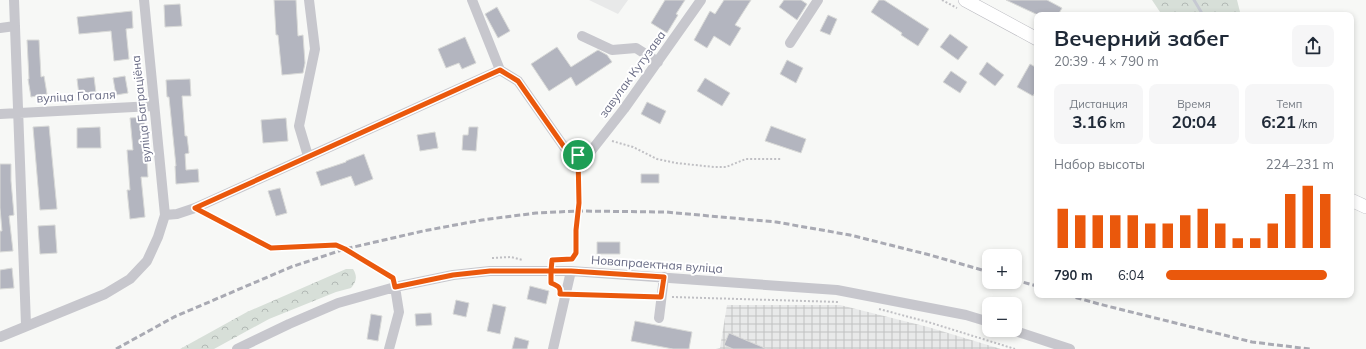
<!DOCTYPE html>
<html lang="ru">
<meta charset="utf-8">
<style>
:root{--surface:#fff;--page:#f6f6f7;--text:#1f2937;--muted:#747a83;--accent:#ea580c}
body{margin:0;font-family:Mulish,sans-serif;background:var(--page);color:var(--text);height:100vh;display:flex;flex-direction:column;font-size:15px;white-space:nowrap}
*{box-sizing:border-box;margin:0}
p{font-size:13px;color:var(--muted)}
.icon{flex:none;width:22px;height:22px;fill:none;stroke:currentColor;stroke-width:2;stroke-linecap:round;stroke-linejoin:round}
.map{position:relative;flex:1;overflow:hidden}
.side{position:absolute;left:1034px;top:12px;width:320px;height:286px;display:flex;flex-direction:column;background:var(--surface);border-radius:8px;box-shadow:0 2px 6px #0003}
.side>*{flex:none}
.buttons{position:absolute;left:982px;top:249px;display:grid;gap:8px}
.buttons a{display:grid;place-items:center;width:40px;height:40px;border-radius:8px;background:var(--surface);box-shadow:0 2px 6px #0003;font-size:20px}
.pin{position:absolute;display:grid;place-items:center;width:34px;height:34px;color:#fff;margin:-17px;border:2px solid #fff;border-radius:50%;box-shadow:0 1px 4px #0007}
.round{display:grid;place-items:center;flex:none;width:42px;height:42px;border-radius:8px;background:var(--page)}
.head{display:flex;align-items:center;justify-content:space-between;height:68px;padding:0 20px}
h1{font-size:22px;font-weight:700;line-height:30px}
.stats{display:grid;grid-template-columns:repeat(3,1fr);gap:6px;height:68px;padding:4px 20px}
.stats div{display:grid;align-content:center;border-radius:8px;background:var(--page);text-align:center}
.stats b{font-size:17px;font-weight:700}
.stats small{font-size:11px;font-weight:400}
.stats p{font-size:11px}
.chart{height:112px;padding:8px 20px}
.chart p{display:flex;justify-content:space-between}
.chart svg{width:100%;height:72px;margin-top:4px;stroke:var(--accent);stroke-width:6}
ul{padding:0 20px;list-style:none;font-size:13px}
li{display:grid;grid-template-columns:64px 48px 1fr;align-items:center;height:30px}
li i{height:10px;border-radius:5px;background:var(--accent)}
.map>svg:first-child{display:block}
.built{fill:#e8e9e9}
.industrial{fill:url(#industrial-grid)}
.forest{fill:url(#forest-crowns)}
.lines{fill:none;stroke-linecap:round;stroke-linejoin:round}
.stream{stroke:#c6c9d2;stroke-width:3}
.building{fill:#b3b5bf;stroke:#d9dad8}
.major-casing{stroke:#babac0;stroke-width:14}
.path{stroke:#c0c0c4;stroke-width:2;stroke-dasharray:2 2;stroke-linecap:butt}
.minor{stroke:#c7c7cd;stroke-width:10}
.major{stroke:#fff;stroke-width:13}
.rail{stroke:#a9aab3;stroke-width:3;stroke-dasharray:6 3;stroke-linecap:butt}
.route-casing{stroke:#fff;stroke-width:8}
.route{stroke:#ea580c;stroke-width:5}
.labels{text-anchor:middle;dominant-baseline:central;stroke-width:4;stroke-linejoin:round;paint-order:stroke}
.street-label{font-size:12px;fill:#696c85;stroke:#fff}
</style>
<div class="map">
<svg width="1366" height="349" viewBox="0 0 1366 349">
<defs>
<pattern id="industrial-grid" width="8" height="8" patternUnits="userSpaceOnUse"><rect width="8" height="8" fill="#e8e9e9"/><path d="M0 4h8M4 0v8" fill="none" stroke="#c0c1c2"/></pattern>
<pattern id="forest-crowns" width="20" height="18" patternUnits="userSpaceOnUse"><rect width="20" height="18" fill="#d7dfd8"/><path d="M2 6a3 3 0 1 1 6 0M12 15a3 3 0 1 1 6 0" fill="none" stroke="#b2b9b5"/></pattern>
</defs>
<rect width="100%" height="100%" fill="#f7f8f6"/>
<path class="built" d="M589,0H628L618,14Z"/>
<path class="industrial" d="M727,305H840L928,327L1001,349H716L720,348Z"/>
<path class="forest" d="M1152,0H1237L1240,12L1243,15H1162Z
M346,269H353C358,277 356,282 351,288L336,292L269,319L214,349H180L247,312Z"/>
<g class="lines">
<path class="stream" d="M1194,0L1203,15"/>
</g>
<path class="building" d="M274,0H296L298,36L303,35L305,63L303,73L282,75L278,35H276Z
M665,0H685L676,14L678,15L667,33L651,23Z
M724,0H751L735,25L741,28L730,46L714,36L707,48L694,40L710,11L715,14Z
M784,0H801L807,4L797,20L779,7Z
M879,0H884L929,29L918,46L901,35L902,33L871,12Z
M1006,0H1047L1062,8L1058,15H1038Z
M180,4L182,26L165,27L164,5Z
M497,7L510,31L498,38L485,14Z
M132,11L133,28L126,29L129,59L114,61L111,31L79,34L77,17Z
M828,15L837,19L830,35L820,31Z
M950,34L968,47L958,60L940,47Z
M465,37L476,63L462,69L459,63L446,68L438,49Z
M27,40H39L41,77L44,76L47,94L31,97L28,79H29Z
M557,47L571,67L598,50L607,55L612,62L576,86L571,77L549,91L531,64Z
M787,60L803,68L796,83L780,74Z
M987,62L1004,75L995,86L979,74Z
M1030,64L1037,68V89L1033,96L1017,87Z
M951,71L967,82L960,93L943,82Z
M125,76L128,93L116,95L113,78Z
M94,77L96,93L79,95L77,79Z
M705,78L730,93L722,106L697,91Z
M190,79L191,96H182L185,136H187L189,153L185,154L186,170L198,169L199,182L176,184L175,166H176L169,97H167L166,80Z
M647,102L666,111L660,124L641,114Z
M144,117L148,177H141L145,217L130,219L127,190H130L127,150H133L130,118Z
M286,118L288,141L263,143L261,120Z
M49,126L57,209L40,210L33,127Z
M771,126L806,139L801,153L765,141Z
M100,127L101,148H77V128Z
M469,127H478L476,151L462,150L463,135H468Z
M435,132L438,148L420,151L417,135Z
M364,154L373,179L355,186L351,176L321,186L316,172L346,162V161Z
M0,164H11V181L14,215L9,216L13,251L0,252V231H2L0,208Z
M641,174H659V183H641Z
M280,188L287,213L276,216L268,191Z
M55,225L57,253L40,254L38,226Z
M597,242H620V254H597Z
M12,268L14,288L0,289V270Z
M530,286L549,291L546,304L527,299Z
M456,300L469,303L466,317L453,314Z
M493,304L506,307L500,334L487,331Z
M431,313L432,325L416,326L415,314Z
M371,314L382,316L378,341L367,339Z
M635,321L692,332L689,349H673L631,341Z
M729,333L767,349H733L724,345Z
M515,337L529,341L527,349H512Z"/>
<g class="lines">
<g class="major-casing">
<path id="major" d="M965,0L1037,39
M1351,200L1366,207"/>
</g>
<path class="path" d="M942,0L957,8
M612,141L633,147L657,159L676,163L714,167H726L746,159H782
M207,214L271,248L336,245L345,249L393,278
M492,258L511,257L523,260
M558,260L572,259L576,253V230L579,203L578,164
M551,280V283L558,286
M576,295L651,297
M672,297L839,302
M879,309L928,322L1015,349"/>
<path class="minor" d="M14,0L26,325
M472,0L500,70
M0,28L15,26
M582,36L612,50L636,48L658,62
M790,43L818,0
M0,114L153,106
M308,156L299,126L315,49L309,0
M165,215L177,214L195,208L500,70L518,81L567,151L578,155L591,151L624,109L701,0
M659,318L664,277
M1012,330L1070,349
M0,337L105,294L130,279L147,261L158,237L165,215L144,0
M237,349L289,324L338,303L395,287L453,275L490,271H571L837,290L966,315L989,322
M389,349L399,312L395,287
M553,349L571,271"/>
<use href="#major" class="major"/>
<path class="rail" d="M1015,280L1037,286
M1067,295L1099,304L1252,342L1310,349
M116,349L174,317L291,267L345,249L423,231L482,220L536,213L578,211L666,212L776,222L850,235L930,255L989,272"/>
</g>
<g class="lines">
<g class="route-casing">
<path id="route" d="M578,155L567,151L518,81L500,70L195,208L271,248L336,245L345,249L393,278L395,287L453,275L490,271H551V283C558,286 561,287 560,294L661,297L664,277L571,271H551L552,260L572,259L576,253V230L579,203L578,155"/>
</g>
<use href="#route" class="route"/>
</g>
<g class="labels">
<g class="street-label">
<text transform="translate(632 74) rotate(-54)">завулак Кутузава</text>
<text transform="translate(76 96) rotate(-3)">вуліца Гогаля</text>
<text transform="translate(141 109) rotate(-96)">вуліца Баграціёна</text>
<text transform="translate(657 264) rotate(4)">Новапраектная вуліца</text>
</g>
</g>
</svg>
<div class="buttons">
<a>+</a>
<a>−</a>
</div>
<div class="pin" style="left:578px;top:155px;background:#1e9e55"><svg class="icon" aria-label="arrive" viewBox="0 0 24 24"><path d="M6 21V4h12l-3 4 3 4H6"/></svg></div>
<section class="side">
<div class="head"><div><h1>Вечерний забег</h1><p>20:39 · 4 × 790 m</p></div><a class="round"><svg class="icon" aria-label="share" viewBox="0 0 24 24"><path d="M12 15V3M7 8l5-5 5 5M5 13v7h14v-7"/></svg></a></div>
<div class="stats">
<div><p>Дистанция</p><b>3.16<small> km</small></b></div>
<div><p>Время</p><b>20:04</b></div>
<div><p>Темп</p><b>6:21<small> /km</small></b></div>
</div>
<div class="chart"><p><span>Набор высоты</span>224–231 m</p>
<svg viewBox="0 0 160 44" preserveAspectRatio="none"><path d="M5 44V20M15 44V24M25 44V24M35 44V24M45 44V24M55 44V29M65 44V29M75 44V24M85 44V20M95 44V29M105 44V38M115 44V38M125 44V29M135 44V11M145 44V6M155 44V11"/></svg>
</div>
<ul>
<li><b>790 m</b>6:04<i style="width:96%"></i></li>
</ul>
</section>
</div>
